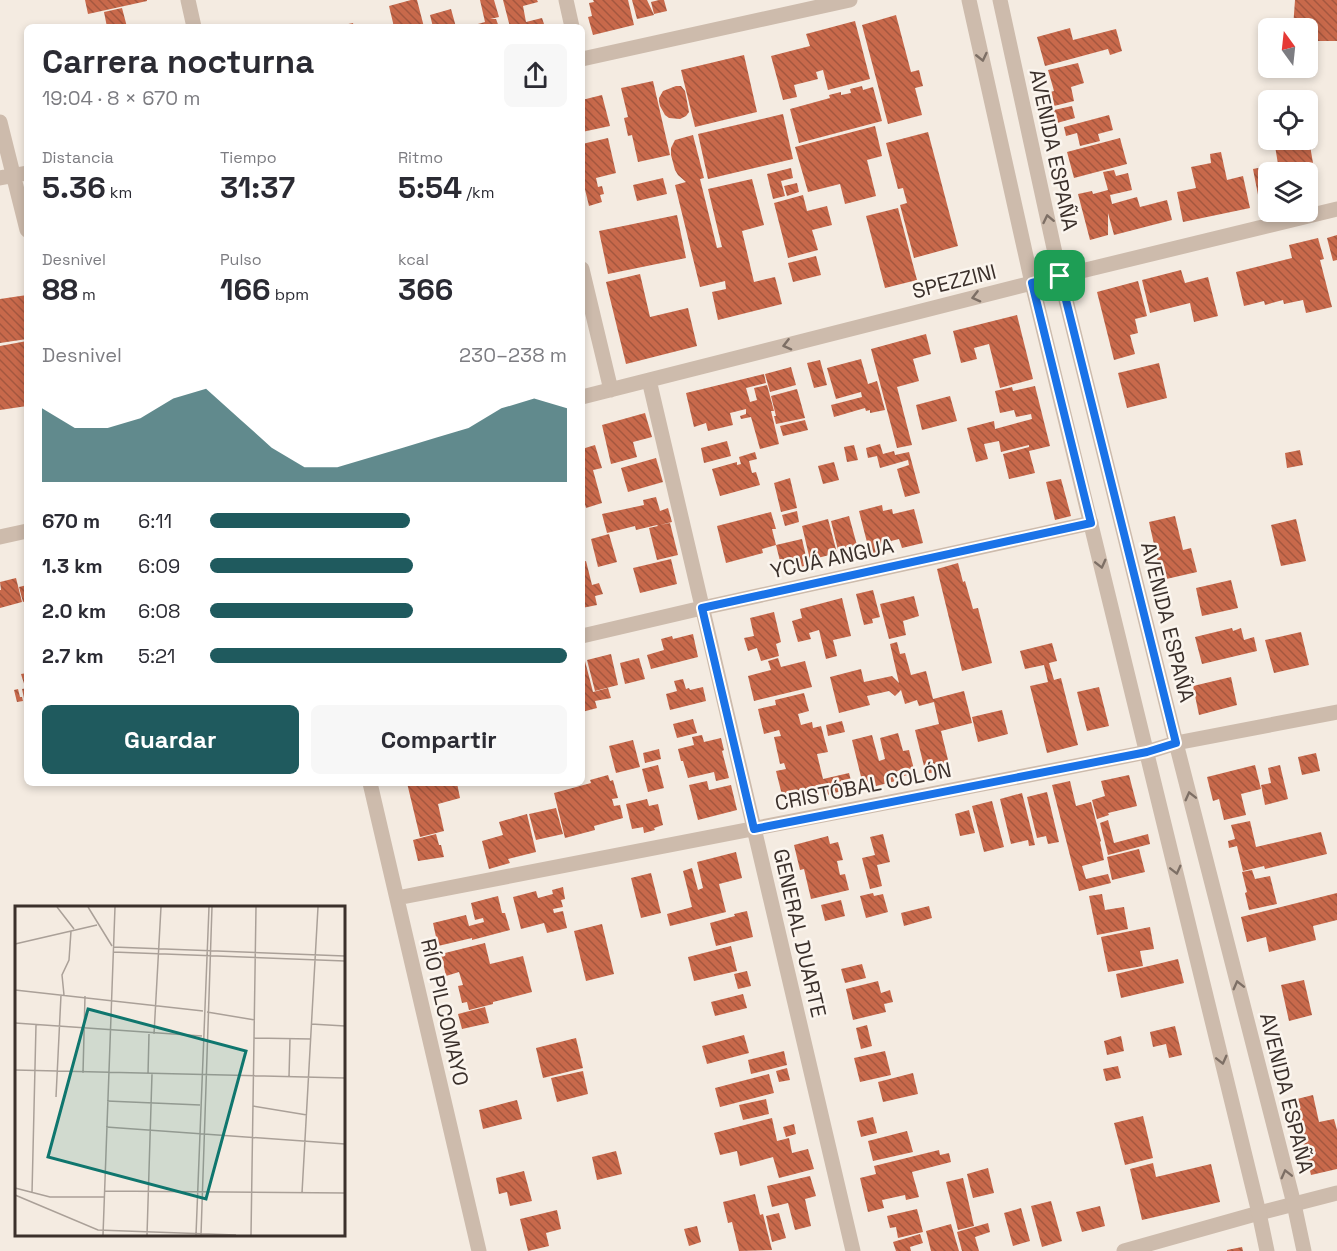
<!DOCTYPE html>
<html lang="es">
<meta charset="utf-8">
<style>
:root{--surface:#fff;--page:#f7f7f7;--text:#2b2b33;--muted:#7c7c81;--accent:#1f5a5e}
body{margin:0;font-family:"Space Grotesk",sans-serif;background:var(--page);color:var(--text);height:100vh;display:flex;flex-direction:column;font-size:22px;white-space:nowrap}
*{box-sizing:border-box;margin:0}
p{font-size:20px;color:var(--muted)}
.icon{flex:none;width:33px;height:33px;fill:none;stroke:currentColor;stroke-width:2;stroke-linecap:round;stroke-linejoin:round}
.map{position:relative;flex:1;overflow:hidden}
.details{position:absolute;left:24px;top:24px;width:561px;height:762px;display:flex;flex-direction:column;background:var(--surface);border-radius:9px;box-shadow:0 3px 9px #0003}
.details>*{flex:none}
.needle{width:39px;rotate:345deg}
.controls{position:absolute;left:1258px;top:18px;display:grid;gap:12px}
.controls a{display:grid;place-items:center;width:60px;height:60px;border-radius:9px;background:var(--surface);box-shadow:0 3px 9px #0003;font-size:30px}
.pin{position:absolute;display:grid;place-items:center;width:51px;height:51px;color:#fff;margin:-26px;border-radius:12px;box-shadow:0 3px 9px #0006}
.round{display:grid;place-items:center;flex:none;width:63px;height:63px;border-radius:9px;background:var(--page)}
.headline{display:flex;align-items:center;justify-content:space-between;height:102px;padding:0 18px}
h1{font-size:33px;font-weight:700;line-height:45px}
.metrics{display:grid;grid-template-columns:repeat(3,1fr);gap:9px;height:102px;padding:6px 18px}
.metrics div{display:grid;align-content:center}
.metrics b{font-size:30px;font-weight:700}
.metrics small{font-size:16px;font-weight:400}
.metrics p{font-size:16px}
.chart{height:168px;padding:12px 18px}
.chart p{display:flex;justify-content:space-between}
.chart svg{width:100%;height:108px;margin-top:6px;fill:var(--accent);opacity:.7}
.cta{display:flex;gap:12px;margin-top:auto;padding:12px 18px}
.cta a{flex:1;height:69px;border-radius:9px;background:var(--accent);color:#fff;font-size:24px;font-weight:700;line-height:69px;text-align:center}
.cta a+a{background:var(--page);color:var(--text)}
ul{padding:0 18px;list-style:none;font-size:20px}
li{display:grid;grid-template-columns:96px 72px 1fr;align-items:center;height:45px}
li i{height:15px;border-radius:8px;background:var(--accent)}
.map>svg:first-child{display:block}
.building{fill:url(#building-back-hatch)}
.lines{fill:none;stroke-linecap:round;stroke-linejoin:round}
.minor{stroke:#cdbbac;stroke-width:15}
.tertiary{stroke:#cdbbac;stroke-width:15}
.oneway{stroke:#7d6f65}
.route-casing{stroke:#fff;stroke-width:12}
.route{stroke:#1a73e8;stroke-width:8}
.labels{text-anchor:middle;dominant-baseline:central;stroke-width:5;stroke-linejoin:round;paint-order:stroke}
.street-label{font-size:21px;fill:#3b302b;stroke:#fbf5ee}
.inset-road{fill:none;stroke:#aaa098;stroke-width:1.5}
.view{fill:#0f766e;fill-opacity:0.15;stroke:#0f766e;stroke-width:3}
.inset-edge{fill:none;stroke:#3b302b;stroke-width:3}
</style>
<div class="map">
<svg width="1337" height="1251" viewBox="0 0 1337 1251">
<defs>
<pattern id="building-back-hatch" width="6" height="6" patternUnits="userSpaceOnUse" patternTransform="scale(1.5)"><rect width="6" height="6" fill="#c8694b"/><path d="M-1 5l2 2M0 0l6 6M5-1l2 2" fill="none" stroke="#a4573f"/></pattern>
</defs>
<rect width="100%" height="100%" fill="#f4ebe1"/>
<path class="building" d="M85,0H147V1L88,14Z
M411,0H417L424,27H394L389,6Z
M480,0H494L499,17L490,19H496L499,27H467L485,22Z
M503,0H537L538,2L523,6L526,22L542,18L545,27H528L527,25L519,27H510Z
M593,0H628L634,25L593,35L588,17L592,16L589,3L594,2Z
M632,0H647L654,15L637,19Z
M659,0H664L667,11L654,14L651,2Z
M1295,0H1337V41H1308V28H1293Z
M122,8L127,27H107L104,12Z
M451,9L456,27H433L430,15Z
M896,15L911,72L919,70L923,86L915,88L922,115L888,124L862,25Z
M855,21L870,79L828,90L823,70L816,72L818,79L794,85L797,97L783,100L771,56L810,46L806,34Z
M353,23L354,27H339V26Z
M1070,28L1073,40L1116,29L1122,51L1110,55L1108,49L1045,66L1037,37Z
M744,55L757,112L695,127L681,70Z
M1078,63L1084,83L1071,87L1074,101L1054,106L1050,92L1054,91L1048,70Z
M653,81L670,155L638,162L632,135L628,136L624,118L628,117L621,88Z
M676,86H681L685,91L689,112L686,116L680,119L669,118L665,115L660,106L659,101V98L663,91Z
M862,86L863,90L873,87L882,121L799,143L790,109L830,98L829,95L841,92V95L851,93L850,89Z
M602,95L610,126L582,132V100Z
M1072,106L1075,118L1057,123L1054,110Z
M783,114L793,159L708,179L698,134Z
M1109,115L1113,130L1098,134L1100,141L1080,146L1077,133L1066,136L1064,127Z
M875,126L882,156L867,160L876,196L845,204L840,184L808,192L795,147Z
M928,132L958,246L914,258L900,205L907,203L903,188L898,189L886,143Z
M693,135L704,178L700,179L717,248L722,247L708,189L752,179L764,225L742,231L754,282L775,277L782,304L718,320L712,292L726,289L725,281L700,287L675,185L686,182L678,175L675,170L671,155V148L675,140Z
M608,138L616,173L596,178L598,187L602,186L604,194L600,195L602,202L589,206L582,177V144Z
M1120,138L1127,164L1074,178L1067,152Z
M1274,140H1309L1317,186L1308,188V172H1269V198L1259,200L1253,169L1278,164Z
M1221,152L1227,180L1243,176L1250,208L1183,222L1177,192L1196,188L1191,167L1211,163L1210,154Z
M791,168L793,178L781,181L785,196L773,199L767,174Z
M1114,170L1116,176L1128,173L1132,190L1110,195L1112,204L1137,197L1140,207L1167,200L1172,220L1114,235L1108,213V235L1090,240L1078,194L1092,191L1093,194L1108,190L1103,172Z
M663,178L667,194L637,201L633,185Z
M797,183L799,192L787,196L784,186Z
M803,195L807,211L827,206L832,225L812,230L818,250L788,258L774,203Z
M898,208L917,280L885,288L866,216Z
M677,215L686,258L608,274L599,231Z
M1337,235V260L1333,261L1327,238Z
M1318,238L1324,259L1320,260L1332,307L1306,313L1303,300L1284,304L1283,300L1265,305L1264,301L1244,306L1236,272L1292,258L1289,245Z
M816,256L821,275L793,282L788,263Z
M1181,270L1185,283L1208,277L1218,316L1194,322L1190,303L1150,313L1142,280Z
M640,274L650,317L688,308L697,346L626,364L606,282Z
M1138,281L1147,316L1135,319L1138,333L1130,335L1135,354L1114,360L1097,292Z
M27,295V339L0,343V299Z
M1017,315L1033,379L1000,388L989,344L974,348L977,359L961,363L953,331Z
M926,334L931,354L913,359L919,381L897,387L912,445L897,448L871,349Z
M27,341V406L0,410V346Z
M861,359L868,384L877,381L885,410L870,413V410L866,411L865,408L834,417L831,405L862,397L861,392L836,399L827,368Z
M820,360L827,385L814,388L807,363Z
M1159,363L1167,398L1127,408L1118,373Z
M791,367L796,385L770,392L765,374Z
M764,374L766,383L746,388L750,402L757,400L754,388L767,385L774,411H771L779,444L760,449L751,417L741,419L740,416L746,414V409L730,413L733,425L708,431L706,423L694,427L686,393Z
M1035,386L1050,446L1029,451L1035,473L1009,479L1003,454L1029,447V445L1001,452L999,441L984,444L988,459L976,462L967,428L994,421L995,429L1032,419L1031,414L1016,417L1014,410L1000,413L995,391L1012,387L1013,391Z
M797,389L805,418L776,424L774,416H776L771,396Z
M950,396L957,421L922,430L916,405Z
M645,413L652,437L633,442L637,457L611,464L602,425Z
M805,420L808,430L783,436L780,426Z
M727,441L731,456L704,463L701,448Z
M880,444L883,454L894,451L895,455L909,452L920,493L905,497L897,469L909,465L908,460L880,468L877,456L868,458L866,448Z
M595,445L602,468L593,470L602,503L586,508L582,494V449Z
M854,445L858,460L847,462L844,447Z
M1300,450L1303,465L1287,468L1285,453Z
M755,452L757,459L749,461L752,473L756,472L760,485L720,496L712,469L737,462V465L741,464L739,457Z
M656,458L663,482L628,492L621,468Z
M834,462L839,480L823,484L818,466Z
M790,478L797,508L781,512L774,483Z
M1061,479L1071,516L1055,520L1046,482Z
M656,497L660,511L668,508L672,522L660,525L670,523L678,555L657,560L649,528L658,526L657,525L636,530L635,526L607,533L602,514L644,505L643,500Z
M882,505L883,511L892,509L893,514L914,509L923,543L902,548L899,539L891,541L893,548L870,554L859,511Z
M797,511L799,522L785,526L782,515Z
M771,512L776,529H772L776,545L762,549L763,553L726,563L717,526Z
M849,516L858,549L839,554L831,521Z
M1175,516L1183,550L1191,548L1197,572L1162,580L1149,522Z
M828,519L837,553L810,560L802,526Z
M1296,519L1306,561L1281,566L1271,525Z
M609,534L617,562L598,567L591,539Z
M802,539L808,565L796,568L795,562L781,565L776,545Z
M671,559L677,584L640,593L633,568Z
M586,561L592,585L599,583L603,594L595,596L597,605L582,608V562Z
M958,563L963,582L965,581L973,609L978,608L992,663L962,671L937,569Z
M16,578L22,602L0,608V590H1L0,582Z
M1231,580L1238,608L1202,616L1196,588Z
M27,585V601L23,602L19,587Z
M873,590L880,617L872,619L873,623L864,625L856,594Z
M914,596L919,616L903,621L906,635L889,639L880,604Z
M842,598L851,636L833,640L837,656L826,659L819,630L809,633L811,639L798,642L792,621L802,618L800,609Z
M774,612L781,642L776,644L779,656L761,661L757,648L748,651L744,638L754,636L750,618Z
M1232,628L1233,631L1241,628L1244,640L1254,637L1257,651L1202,664L1195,637Z
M1301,632L1309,665L1274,673L1265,640Z
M693,634L698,657L651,669L647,655L664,650L661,639L672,636L673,639Z
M897,642L900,654L905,653L911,675L926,671L933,699L964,691L972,723L941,731L950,768L926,774L915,730L939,724L934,702L919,706L917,700L905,704L901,690L895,696L889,691L867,696L870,705L839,713L830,677L861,669L864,682L892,676L899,683L890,644Z
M1052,643L1057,661L1049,663L1054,680L1061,678L1078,745L1047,753L1030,686L1048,682L1044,665L1025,669L1020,651Z
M611,654L618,685L595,691L587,660Z
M639,658L645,679L625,684L620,663Z
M778,658L781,667L805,661L812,687L754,701L748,676L771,670L768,661Z
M585,661L593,692L608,688L611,698L595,701L597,708L582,712V662Z
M27,673V686L25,687L21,674Z
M1231,677L1237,705L1199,715L1193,686Z
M683,679L686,689L689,688L690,690L703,687L706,701L670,710L666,694L677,691L674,681Z
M1099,687L1109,726L1087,731L1077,692Z
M27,688V702L25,703L22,689Z
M18,689L20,697H22L23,701L17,702L14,690Z
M804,693L809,711L798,714L801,725L812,722L813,728L821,726L828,752L817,754L823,779L849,773L853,788L827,795L824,784L782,795L776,771L786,769L784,763L780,764L774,737L781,736L779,730L764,734L758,709L776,705L775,700Z
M1002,710L1008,734L978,742L972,717Z
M693,719L697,733L677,738L673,724Z
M842,721L845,732L828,736L826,725Z
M898,733L903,751L909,750L915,773L904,776L902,770L897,771L900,780L864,789L852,740L872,735L879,761L885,759L880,738Z
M702,735L704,742L721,738L724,750L722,751L729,778L716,781L714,772L688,778L683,761H681L678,749L694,745L692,737Z
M633,740L640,767L616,773L609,746Z
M659,749L661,759L645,763L643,753Z
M1316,753L1320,771L1302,775L1298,757Z
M658,765L664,788L648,792L642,769Z
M1255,765L1261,789L1241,794L1246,815L1224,820L1219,799L1213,801L1207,777Z
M1280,765L1288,799L1265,805L1261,785L1271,783L1268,768Z
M608,775L610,781L613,780L618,798L612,799L614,806L620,805L623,818L594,826L595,830L565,838L554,793L591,783L590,780Z
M1129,775L1137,806L1108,813L1109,815L1097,819L1092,800L1105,796L1101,781Z
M707,781L709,790L731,785L737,810L698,820L689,785Z
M1070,781L1076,806L1091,802L1101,841L1100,842L1104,860L1082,866L1086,879L1108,874L1111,883L1079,891L1052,785Z
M407,783H441V785L457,783L460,798L438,804L444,831L420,837Z
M1047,792L1059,842L1048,844L1046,836L1037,838L1027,797Z
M1022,793L1035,845L1029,846L1028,840L1011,844L1000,799Z
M647,799L649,806L658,804L663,825L654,828L655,830L644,833L643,827L632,829L626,804Z
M992,801L1004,847L984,852L972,806Z
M556,808L563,834L536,840L529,814Z
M969,810L975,833L960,836L955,814Z
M527,814L536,852L508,859L510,863L489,869L482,841L503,835L499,822Z
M1108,820L1114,843L1148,834L1150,844L1108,855L1100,823Z
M1250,821L1256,847L1321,832L1327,854L1265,869L1264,866L1243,871L1237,846L1229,848L1228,841L1235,839L1231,825Z
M436,834L439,845H441L444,857L418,861L413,840Z
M883,834L890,862L877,865L882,886L870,889L862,858L875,855L870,837Z
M828,836L830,844L838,842L843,860L837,861L840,875L845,874L849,890L811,899L804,869L800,870L794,845Z
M1139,849L1145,872L1112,880L1107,857Z
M736,852L742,878L719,884L726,912L670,926L667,914L692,907L683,871L692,868L698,890L703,888L697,862Z
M1252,870L1255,879L1270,876L1277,904L1249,910L1245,893L1247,892L1242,872Z
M651,873L661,913L641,918L631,878Z
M563,887L565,899L561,900L563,907L553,909L554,913L563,911L567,928L547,933L544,923L521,929L513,897L536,891L538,898L553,894L552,890Z
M873,893L874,896L883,894L888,912L866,918L860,896Z
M1337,893V920L1313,926L1316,940L1269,952L1266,937L1247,942L1241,917Z
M1102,894L1105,910L1124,907L1128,929L1097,935L1089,896Z
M498,896L502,913H505L510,930L472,940V938L438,946L433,923L466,915L469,926L484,922L483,918L475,920L471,903Z
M841,900L845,916L825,921L821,905Z
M929,906L932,918L904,926L901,913Z
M747,911L753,937L716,946L710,923L735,916L734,914Z
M602,924L614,974L586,981L574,931Z
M1150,927L1154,949L1140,951L1143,966L1108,972L1101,937Z
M485,943L490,964L523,956L532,992L493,1002V1004L469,1010L467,1002L462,1003L458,986L463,985L459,972L446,976L441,954Z
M731,946L737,971L694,981L688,957Z
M1178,959L1184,983L1121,998L1116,974Z
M862,964L866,978L845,983L841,969Z
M747,971L751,986L738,989L734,974Z
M1304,980L1312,1015L1289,1021L1281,985Z
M878,981L881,993L890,990L893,1002L884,1004L886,1012L853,1020L846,989Z
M743,994L747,1008L715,1016L711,1002Z
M485,1007L489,1023L462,1029L458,1014Z
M867,1025L872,1046L861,1049L856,1028Z
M1175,1026L1182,1055L1169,1058L1166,1044L1153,1047L1150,1032Z
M744,1035L749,1053L707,1064L702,1046Z
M1121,1036L1124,1051L1107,1055L1104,1041Z
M576,1038L583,1068L543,1078L536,1048Z
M784,1051L787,1065L751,1074L748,1060Z
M885,1051L891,1075L860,1082L854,1058Z
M1118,1066L1121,1078L1106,1081L1103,1069Z
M787,1068L790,1080L779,1082L776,1071Z
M583,1071L588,1094L557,1102L551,1078Z
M913,1073L918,1094L883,1102L878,1082Z
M769,1074L774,1093L720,1107L715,1088Z
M1313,1095L1319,1122L1334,1119L1337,1130V1169L1311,1175L1293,1100Z
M766,1099L769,1114L743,1120L739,1105Z
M517,1100L522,1119L483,1129L479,1110Z
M1143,1116L1153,1158L1125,1165L1114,1123Z
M873,1117L877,1133L861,1137L857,1121Z
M772,1118L777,1141L789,1138L792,1153L808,1149L814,1169L779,1178L773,1157L740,1166L737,1151L720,1155L714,1133Z
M794,1124L796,1134L786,1137L783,1127Z
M907,1131L913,1152L873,1161L868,1141Z
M939,1150L940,1155L949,1153L951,1162L912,1172L919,1197L906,1200L905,1195L882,1200L884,1208L868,1212L860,1178L876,1174L874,1166Z
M616,1151L622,1174L597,1180L592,1157Z
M1153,1163L1156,1177L1211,1164L1220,1202L1142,1220L1130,1169Z
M988,1168L994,1193L973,1198L967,1174Z
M524,1171L532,1201L510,1206L507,1192L499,1194L496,1178Z
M810,1176L816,1196L805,1199L811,1226L795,1230L788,1203L772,1207L767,1186Z
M963,1178L974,1226L958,1230L946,1182Z
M755,1194L760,1215L763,1214L772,1250L739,1251L732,1222L728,1223L723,1202Z
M1051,1201L1062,1241L1042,1247L1031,1206Z
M1100,1206L1105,1226L1082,1232L1076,1212Z
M1021,1208L1030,1241L1013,1246L1004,1213Z
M917,1209L923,1232L898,1238L896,1227L890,1228L887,1216Z
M557,1210L561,1229L546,1233L549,1246L528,1251L520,1219Z
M779,1213L786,1238L772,1242L766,1216Z
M988,1223L990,1232L975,1237L979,1251H962L957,1232Z
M951,1224L959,1251H931L926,1231Z
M697,1226L701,1242L689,1246L684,1229Z
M920,1234L923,1243L910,1247L911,1251H896L893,1242Z
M1242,1247L1243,1251H1227V1250Z"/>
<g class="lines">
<path class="minor" d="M188,0L194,27
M566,0L572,27
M582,59L850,0
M0,122L27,230
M0,178L27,173
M582,269L611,390
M649,380L853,1251
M582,397L1032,283L1337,209
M0,537L27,531
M582,636L702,608L1091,523
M370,783L479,1251
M397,898L1147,752L1176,743L1337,712
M1124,1251L1259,1213L1337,1193"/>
<path class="tertiary" d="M969,0L1032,283L1259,1213L1267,1251
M1000,0L1060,276L1176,743L1294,1204L1304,1251"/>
</g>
<defs><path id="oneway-chevron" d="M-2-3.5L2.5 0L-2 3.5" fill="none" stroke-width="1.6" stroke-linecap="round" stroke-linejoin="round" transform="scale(1.5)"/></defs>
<g class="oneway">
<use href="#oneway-chevron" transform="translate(982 57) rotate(77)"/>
<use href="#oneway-chevron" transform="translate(1048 219) rotate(-102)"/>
<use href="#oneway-chevron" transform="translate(976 297) rotate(166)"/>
<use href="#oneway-chevron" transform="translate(787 345) rotate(166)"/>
<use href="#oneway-chevron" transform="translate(1101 564) rotate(76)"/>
<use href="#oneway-chevron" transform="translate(1190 796) rotate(-104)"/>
<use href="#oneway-chevron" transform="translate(1176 870) rotate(76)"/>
<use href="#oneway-chevron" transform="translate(1238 985) rotate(-104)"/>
<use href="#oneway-chevron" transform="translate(1222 1060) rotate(76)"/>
<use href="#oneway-chevron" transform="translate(1286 1174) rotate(-104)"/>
</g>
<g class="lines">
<g class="route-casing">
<path id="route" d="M1060,276L1176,743L1147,752L754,829L702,608L1091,523L1032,283Z"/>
</g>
<use href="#route" class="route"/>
</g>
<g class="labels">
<g class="street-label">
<text transform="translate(1054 150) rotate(78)">AVENIDA ESPAÑA</text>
<text transform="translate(954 281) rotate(-14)">SPEZZINI</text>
<text transform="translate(832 558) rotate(-12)">YCUÁ ANGUA</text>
<text transform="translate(1168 622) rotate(76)">AVENIDA ESPAÑA</text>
<text transform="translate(863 786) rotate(-11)">CRISTÓBAL COLÓN</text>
<text transform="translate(800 933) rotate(77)">GENERAL DUARTE</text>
<text transform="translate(445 1012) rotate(77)">RÍO PILCOMAYO</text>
<text transform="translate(1287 1093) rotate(76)">AVENIDA ESPAÑA</text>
</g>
</g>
<g transform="translate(15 906)">
<rect width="330" height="330" fill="#f4ebe1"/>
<path class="inset-road" d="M42,1L59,23M73,1L97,40M0,38L82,19M98,41L330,50M98,46L330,55M0,84L188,105M49,89L47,69L54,54L56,25M192,106L240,114M0,117L187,130M296,118L330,120M139,128L146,1M239,132L296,133M0,164L330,172M68,167L70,90M133,168L134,128M274,171L275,133M41,191L46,89M92,195L185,199M238,200L292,209M91,221L330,238M0,282L35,291H89M89,285L330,287M17,287L21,119M287,287L303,1M0,289L83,324L221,329M88,329L100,1M132,329L137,168M181,329L194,1M186,329L197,1M236,329L241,1"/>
<path class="view" d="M73,103L231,145L191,293L33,251Z"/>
<rect width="330" height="330" class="inset-edge"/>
</g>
</svg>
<div class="controls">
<a><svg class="needle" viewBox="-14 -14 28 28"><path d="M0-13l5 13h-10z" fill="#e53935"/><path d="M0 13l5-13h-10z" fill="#7c7c81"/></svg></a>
<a><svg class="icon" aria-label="locate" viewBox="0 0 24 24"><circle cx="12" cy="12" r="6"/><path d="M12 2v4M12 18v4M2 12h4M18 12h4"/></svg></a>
<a><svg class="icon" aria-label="layers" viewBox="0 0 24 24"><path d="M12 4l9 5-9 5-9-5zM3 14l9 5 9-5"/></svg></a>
</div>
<div class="pin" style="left:1060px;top:276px;background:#1e9e55"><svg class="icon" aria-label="arrive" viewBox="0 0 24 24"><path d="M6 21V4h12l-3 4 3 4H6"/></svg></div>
<section class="details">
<div class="headline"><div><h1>Carrera nocturna</h1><p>19:04 · 8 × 670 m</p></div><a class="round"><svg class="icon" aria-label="share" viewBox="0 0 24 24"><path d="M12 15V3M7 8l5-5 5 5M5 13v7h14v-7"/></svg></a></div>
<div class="metrics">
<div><p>Distancia</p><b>5.36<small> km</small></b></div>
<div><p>Tiempo</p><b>31:37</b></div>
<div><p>Ritmo</p><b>5:54<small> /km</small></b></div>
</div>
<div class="metrics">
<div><p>Desnivel</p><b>88<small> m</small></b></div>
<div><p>Pulso</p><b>166<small> bpm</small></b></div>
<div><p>kcal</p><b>366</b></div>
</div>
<div class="chart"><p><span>Desnivel</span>230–238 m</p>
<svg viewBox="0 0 160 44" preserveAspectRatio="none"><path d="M0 44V14L10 22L20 22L30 18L40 10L50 6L60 18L70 30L80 38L90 38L100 34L110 30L120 26L130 22L140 14L150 10L160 14V44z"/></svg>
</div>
<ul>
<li><b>670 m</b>6:11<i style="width:56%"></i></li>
<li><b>1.3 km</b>6:09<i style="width:57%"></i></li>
<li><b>2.0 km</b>6:08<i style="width:57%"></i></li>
<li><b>2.7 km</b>5:21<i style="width:100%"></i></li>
</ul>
<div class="cta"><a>Guardar</a><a>Compartir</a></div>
</section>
</div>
